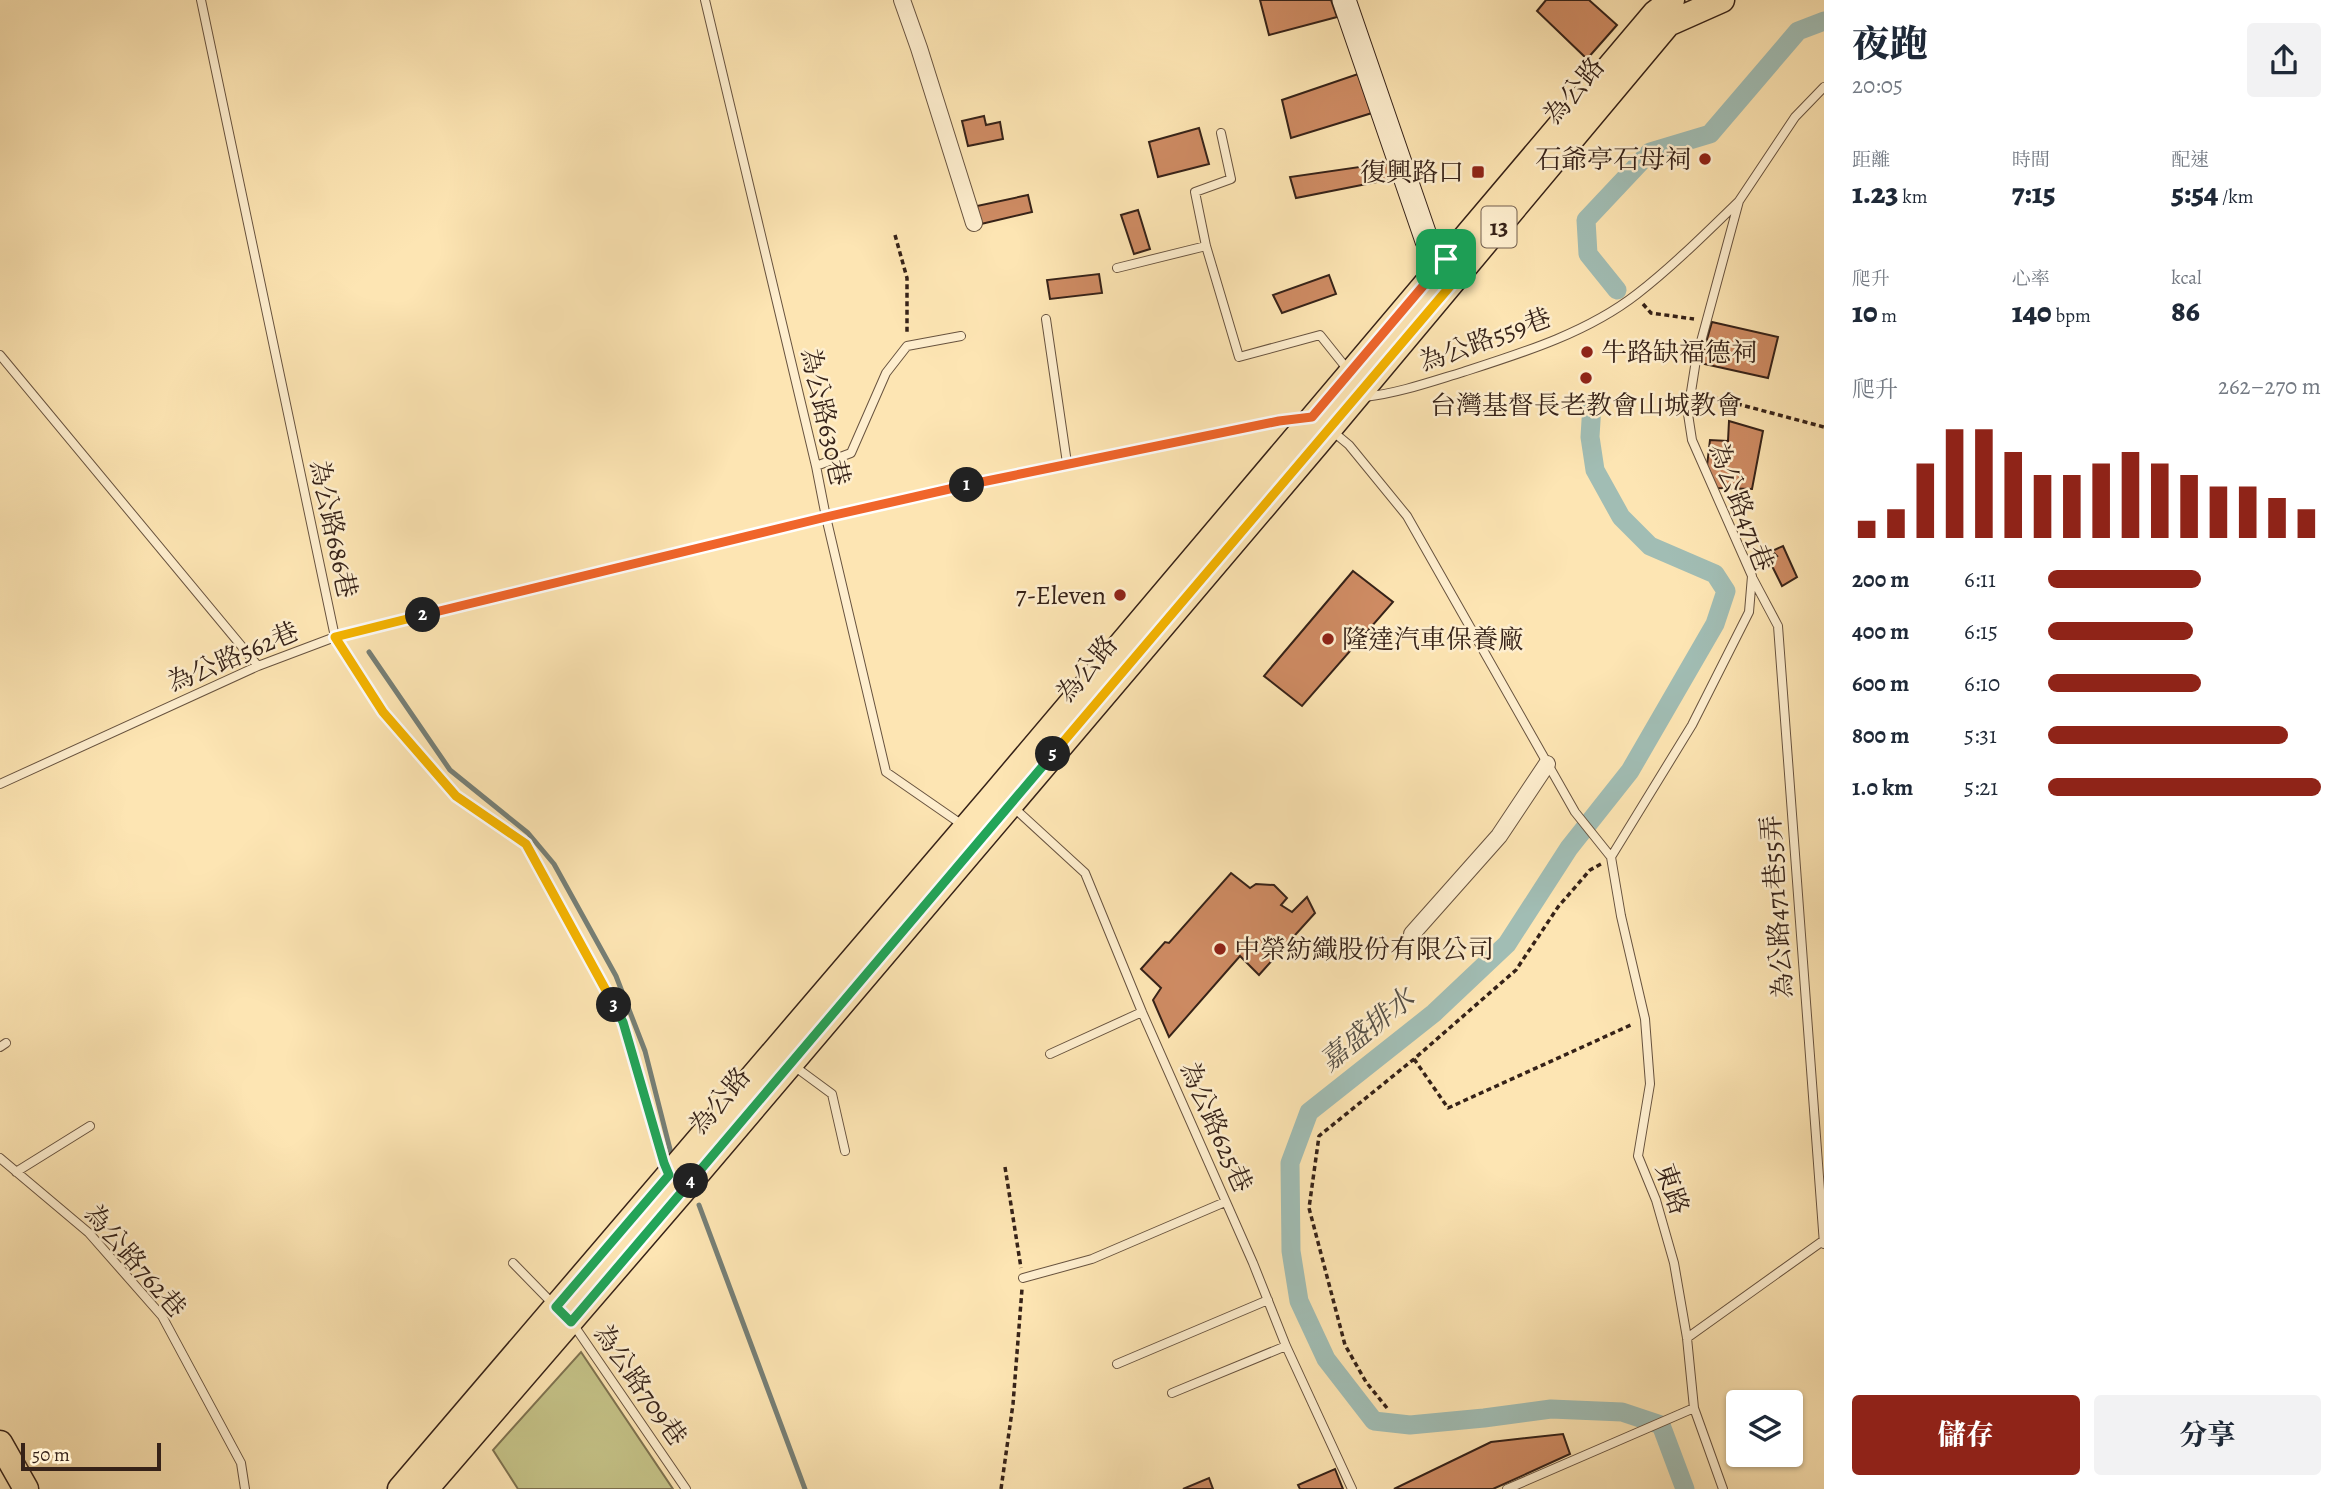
<!DOCTYPE html>
<html lang="zh-TW">
<meta charset="utf-8">
<style>
:root{--surface:#fff;--page:#f2f2f3;--text:#1f2937;--muted:#747a83;--accent:#8f2418}
body{margin:0;font-family:Alegreya,"Noto Serif TC",serif;background:var(--page);color:var(--text);height:100vh;display:flex;flex-direction:column;font-size:26px;white-space:nowrap}
*{box-sizing:border-box;margin:0}
p{font-size:23px;color:var(--muted)}
.icon{flex:none;width:38px;height:38px;fill:none;stroke:currentColor;stroke-width:2;stroke-linecap:round;stroke-linejoin:round}
.map{position:relative;flex:1;overflow:hidden}
.drawer{display:flex;flex-direction:column;background:var(--surface);width:525px}
.drawer>*{flex:none}
.fabs{position:absolute;left:1726px;top:1390px;display:grid;gap:14px}
.fabs a{display:grid;place-items:center;width:77px;height:77px;border-radius:7px;background:var(--surface);box-shadow:0 2px 5px #0004;font-size:35px}
.scale{position:absolute;left:21px;bottom:18px;width:140px;box-sizing:border-box;padding-left:7px;border:4px solid #362218;border-top:0;font-size:19px;line-height:24px;white-space:nowrap;color:#362218;-webkit-text-stroke:5px #feeece;paint-order:stroke}
.pin{position:absolute;display:grid;place-items:center;width:60px;height:60px;color:#fff;margin:-30px;border-radius:14px;box-shadow:0 4px 10px #0006}
.km{position:absolute;width:35px;height:35px;margin:-18px;border-radius:50%;background:#222;color:#fff;font-size:19px;line-height:35px;text-align:center}
.round{display:grid;place-items:center;flex:none;width:74px;height:74px;border-radius:7px;background:var(--page)}
.overview{display:flex;align-items:center;justify-content:space-between;height:119px;padding:0 28px}
h1{font-size:38px;font-weight:800;line-height:52px}
.stats{display:grid;grid-template-columns:repeat(3,1fr);gap:10px;height:119px;padding:7px 28px}
.stats div{display:grid;align-content:center}
.stats b{font-size:30px;font-weight:800}
.stats small{font-size:19px;font-weight:400}
.stats p{font-size:19px}
.chart{height:196px;padding:14px 28px}
.chart p{display:flex;justify-content:space-between}
.chart svg{width:100%;height:126px;margin-top:7px;stroke:var(--accent);stroke-width:6}
.action{display:flex;gap:14px;margin-top:auto;padding:14px 28px}
.action a{flex:1;height:80px;border-radius:7px;background:var(--accent);color:#fff;font-size:28px;font-weight:800;line-height:80px;text-align:center}
.action a+a{background:var(--page);color:var(--text)}
ul{padding:0 28px;list-style:none;font-size:23px}
li{display:grid;grid-template-columns:112px 84px 1fr;align-items:center;height:52px}
li i{height:18px;border-radius:9px;background:var(--accent)}
main{display:flex;flex:1;min-height:0}
.map>svg:first-child{display:block}
.green{fill:#c5c388;stroke:#7e7250;stroke-width:2}
.lines{fill:none;stroke-linecap:round;stroke-linejoin:round}
.stream{stroke:#767f76;stroke-width:5}
.canal{stroke:#a1bdb4;stroke-width:19}
.building{fill:#ce8b63;stroke:#362218;stroke-width:2}
.lane-casing{stroke:#68533f;stroke-width:10}
.street-casing{stroke:#68533f;stroke-width:18}
.secondary-casing{stroke:#362218;stroke-width:25}
.primary-casing{stroke:#362218;stroke-width:27}
.path{stroke:#362218;stroke-width:3.5;stroke-dasharray:5 3.5;stroke-linecap:butt}
.lane{stroke:#feeece;stroke-width:8}
.street{stroke:#feeece;stroke-width:16}
.secondary{stroke:#feeece;stroke-width:23}
.primary{stroke:#fde5b3;stroke-width:24}
.split-1-casing{stroke:#fff;stroke-width:14}
.split-2-casing{stroke:#fff;stroke-width:14}
.split-3-casing{stroke:#fff;stroke-width:14}
.split-4-casing{stroke:#fff;stroke-width:14}
.split-5-casing{stroke:#fff;stroke-width:14}
.split-6-casing{stroke:#fff;stroke-width:14}
.split-1{stroke:#f0652b;stroke-width:9}
.split-2{stroke:#f0652b;stroke-width:9}
.split-3{stroke:#f5b400;stroke-width:9}
.split-4{stroke:#22a559;stroke-width:9}
.split-5{stroke:#22a559;stroke-width:9}
.split-6{stroke:#f5b400;stroke-width:9}
.poi-dot{fill:#8f2418;stroke:#feeece;stroke-width:2.5}
.labels{text-anchor:middle;dominant-baseline:central;stroke-width:5;stroke-linejoin:round;paint-order:stroke}
.shield{fill:#feeece;stroke:#725f4f;stroke-width:2}
.shield-label{font-size:24px;font-weight:bold;fill:#362218}
.street-label{font-size:26px;fill:#362218;stroke:#feeece}
.poi-label{font-size:26px;fill:#362218;stroke:#feeece;text-anchor:end}
.water-label{font-size:28px;font-style:italic;fill:#565047;stroke:#feeece}
</style>
<main>
<div class="map">
<svg width="1824" height="1489" viewBox="0 0 1824 1489">
<rect width="100%" height="100%" fill="#fde5b3"/>
<filter id="stains"><feTurbulence type="fractalNoise" baseFrequency=".00286" numOctaves="4"/><feColorMatrix values="0 0 0 0 .2 0 0 0 0 .09 0 0 0 0 .02 0 0 0 .5 -.17"/></filter>
<radialGradient id="worn" r=".72"><stop offset=".6" stop-color="#630" stop-opacity="0"/><stop offset="1" stop-color="#630" stop-opacity=".3"/></radialGradient>
<path class="green" d="M581,1352L673,1489H518L493,1450Z"/>
<g class="lines">
<path class="stream" d="M369,652L450,770L528,833L554,864L616,976L645,1051L672,1157
M699,1205L805,1489"/>
<path class="canal" d="M1617,290L1588,254L1586,220L1650,152L1710,134L1798,31L1824,21
M1592,404L1590,437L1595,470L1621,517L1650,546L1715,574L1726,591L1715,624L1630,771L1569,848L1507,944L1434,1013L1309,1112L1290,1163L1291,1251L1299,1301L1326,1359L1374,1421L1410,1425L1484,1418L1551,1409L1622,1412L1661,1425L1685,1489"/>
</g>
<path class="building" d="M1260,0H1331L1337,17L1269,35Z
M1546,0H1589L1617,25L1587,59L1537,11Z
M1358,74L1372,113L1291,138L1282,100Z
M984,116L986,125L1000,122L1003,139L968,146L962,121Z
M1199,128L1209,164L1158,177L1149,142Z
M1387,163L1392,179L1296,198L1290,177Z
M1028,195L1032,212L981,224L977,206Z
M1138,210L1150,249L1134,254L1121,215Z
M1099,274L1102,293L1050,299L1047,280Z
M1329,275L1336,294L1282,313L1273,295Z
M1712,322L1778,337L1768,378L1700,363Z
M1729,421L1763,431L1752,489L1717,488L1707,466L1710,440L1728,441Z
M1783,546L1797,577L1782,586L1769,560L1777,556L1772,551Z
M1353,571L1393,602L1302,706L1264,676Z
M1231,873L1250,888L1256,884L1274,885L1287,898L1281,905L1292,912L1307,897L1315,913L1259,975L1240,956L1169,1037L1153,1000L1161,988L1141,969L1165,942L1169,943Z
M1563,1434L1570,1454L1493,1489H1394L1491,1442Z
M1335,1469L1343,1489H1300L1298,1485Z
M1209,1478L1213,1489H1183Z"/>
<g class="lines">
<g class="lane-casing">
<path id="lane" d="M201,0L335,637L383,712L456,796L526,844L623,1022L668,1172
M705,0L816,466L826,517L886,772L964,826
M1221,133L1231,179L1195,192L1206,246L1239,357L1320,335L1348,370
M1117,268L1206,246
M1046,319L1067,463
M0,355L258,666
M1365,397C1399,393 1430,382 1463,372C1522,353 1587,333 1637,294C1673,266 1706,233 1739,201
M1331,430L1349,445L1407,516L1575,812L1611,857L1621,916L1645,1019L1650,1084L1638,1156L1656,1200L1674,1263L1687,1338L1694,1408L1723,1489
M816,466L851,453L886,373L907,346L961,336
M1753,579L1778,626L1824,1244
M0,784L258,666L335,637L826,517L1067,463L1279,421L1304,418
M1012,806L1085,873L1142,1012L1253,1263L1286,1346L1352,1489
M1611,857L1692,725L1749,612L1752,576L1692,440L1688,414L1691,392L1696,360L1739,201L1795,117L1824,87
M0,1047L6,1043
M1050,1054L1142,1012
M794,1066L832,1094L845,1151
M0,1158L89,1233L162,1316L241,1463L245,1489
M16,1172L90,1126
M513,1263L554,1305
M1023,1278L1092,1259L1225,1202
M573,1324L686,1489
M1687,1338L1824,1240
M1117,1364L1268,1300
M1172,1393L1286,1346
M1507,1489L1694,1408"/>
</g>
<g class="street-casing">
<path id="street" d="M902,0L919,48L974,223
M1412,934L1499,836L1547,764"/>
</g>
<g class="secondary-casing">
<path id="secondary" d="M1344,0L1427,241L1460,269"/>
</g>
<g class="primary-casing">
<path id="primary" d="M0,1443L26,1489
M400,1489L996,792L1655,13L1672,0
M426,1489L682,1192L1317,444L1668,24L1722,0"/>
</g>
<path class="path" d="M895,235L907,278V334
M1643,304L1651,313L1694,319
M1704,395L1824,427
M1414,1059L1448,1108L1633,1024
M1005,1167L1021,1268
M1387,1408L1366,1382L1345,1345L1309,1208L1319,1136L1414,1059L1516,970L1558,907L1590,870L1601,864
M1001,1489L1013,1404L1022,1289"/>
<use href="#lane" class="lane"/>
<use href="#street" class="street"/>
<use href="#secondary" class="secondary"/>
<use href="#primary" class="primary"/>
</g>
<g class="lines">
<g class="split-1-casing">
<path id="split-1" d="M967,485L1279,421L1312,417L1446,259"/>
</g>
<g class="split-2-casing">
<path id="split-2" d="M423,615L826,517L967,485"/>
</g>
<g class="split-3-casing">
<path id="split-3" d="M423,615L335,637L383,712L456,796L526,844L614,1005"/>
</g>
<g class="split-4-casing">
<path id="split-4" d="M614,1005L623,1022L664,1163L669,1175L556,1307L571,1322L691,1181"/>
</g>
<g class="split-5-casing">
<path id="split-5" d="M691,1181L1053,754"/>
</g>
<g class="split-6-casing">
<path id="split-6" d="M1053,754L1463,271L1446,259"/>
</g>
<use href="#split-1" class="split-1"/>
<use href="#split-2" class="split-2"/>
<use href="#split-3" class="split-3"/>
<use href="#split-4" class="split-4"/>
<use href="#split-5" class="split-5"/>
<use href="#split-6" class="split-6"/>
</g>
<g class="poi-dot">
<circle cx="1705" cy="159" r="7"/>
<rect x="1471" y="165" width="14" height="14" rx="3.5"/>
<circle cx="1587" cy="352" r="7"/>
<circle cx="1586" cy="378" r="7"/>
<circle cx="1120" cy="595" r="7"/>
<circle cx="1328" cy="639" r="7"/>
<circle cx="1220" cy="949" r="7"/>
</g>
<g class="labels">
<rect class="shield" x="1481.5" y="206.5" width="35" height="41" rx="5"/>
<g class="shield-label">
<text x="1499" y="227">13</text>
</g>
<g class="street-label">
<text transform="translate(1574 91) rotate(-50)">為公路</text>
<text transform="translate(1485 340) rotate(-20)">為公路559巷</text>
<text transform="translate(825 417) rotate(77)">為公路630巷</text>
<text transform="translate(1741 507) rotate(69)">為公路471巷</text>
<text transform="translate(333 529) rotate(78)">為公路686巷</text>
<text transform="translate(233 657) rotate(-23)">為公路562巷</text>
<text transform="translate(1087 669) rotate(-50)">為公路</text>
<text transform="translate(1777 907) rotate(-94)">為公路471巷55弄</text>
<text transform="translate(720 1101) rotate(-50)">為公路</text>
<text transform="translate(1216 1127) rotate(66)">為公路625巷</text>
<text transform="translate(1672 1189) rotate(71)">東路</text>
<text transform="translate(135 1261) rotate(49)">為公路762巷</text>
<text transform="translate(640 1385) rotate(55)">為公路709巷</text>
</g>
<g class="poi-label">
<text x="1691" y="159">石爺亭石母祠</text>
<text x="1464" y="172">復興路口</text>
<text x="1601" y="352" text-anchor="start">牛路缺福德祠</text>
<text x="1586" y="405" text-anchor="middle">台灣基督長老教會山城教會</text>
<text x="1106" y="595">7-Eleven</text>
<text x="1342" y="639" text-anchor="start">隆達汽車保養廠</text>
<text x="1234" y="949" text-anchor="start">中榮紡織股份有限公司</text>
</g>
<g class="water-label">
<text transform="translate(1367 1030) rotate(-39)">嘉盛排水</text>
</g>
</g>
<rect width="100%" height="100%" filter="url(#stains)"/>
<rect width="100%" height="100%" fill="url(#worn)"/>
</svg>
<div class="fabs">
<a><svg class="icon" aria-label="layers" viewBox="0 0 24 24"><path d="M12 4l9 5-9 5-9-5zM3 14l9 5 9-5"/></svg></a>
</div>
<div class="scale">50 m</div>
<div class="pin" style="left:1446px;top:259px;background:#1e9e55"><svg class="icon" aria-label="arrive" viewBox="0 0 24 24"><path d="M6 21V4h12l-3 4 3 4H6"/></svg></div>
<b class="km" style="left:967px;top:485px">1</b>
<b class="km" style="left:423px;top:615px">2</b>
<b class="km" style="left:614px;top:1005px">3</b>
<b class="km" style="left:691px;top:1181px">4</b>
<b class="km" style="left:1053px;top:754px">5</b>
</div>
<section class="drawer">
<div class="overview"><div><h1>夜跑</h1><p>20:05</p></div><a class="round"><svg class="icon" aria-label="share" viewBox="0 0 24 24"><path d="M12 15V3M7 8l5-5 5 5M5 13v7h14v-7"/></svg></a></div>
<div class="stats">
<div><p>距離</p><b>1.23<small> km</small></b></div>
<div><p>時間</p><b>7:15</b></div>
<div><p>配速</p><b>5:54<small> /km</small></b></div>
</div>
<div class="stats">
<div><p>爬升</p><b>10<small> m</small></b></div>
<div><p>心率</p><b>140<small> bpm</small></b></div>
<div><p>kcal</p><b>86</b></div>
</div>
<div class="chart"><p><span>爬升</span>262–270 m</p>
<svg viewBox="0 0 160 44" preserveAspectRatio="none"><path d="M5 44V38M15 44V34M25 44V18M35 44V6M45 44V6M55 44V14M65 44V22M75 44V22M85 44V18M95 44V14M105 44V18M115 44V22M125 44V26M135 44V26M145 44V30M155 44V34"/></svg>
</div>
<ul>
<li><b>200 m</b>6:11<i style="width:56%"></i></li>
<li><b>400 m</b>6:15<i style="width:53%"></i></li>
<li><b>600 m</b>6:10<i style="width:56%"></i></li>
<li><b>800 m</b>5:31<i style="width:88%"></i></li>
<li><b>1.0 km</b>5:21<i style="width:100%"></i></li>
</ul>
<div class="action"><a>儲存</a><a>分享</a></div>
</section>
</main>
